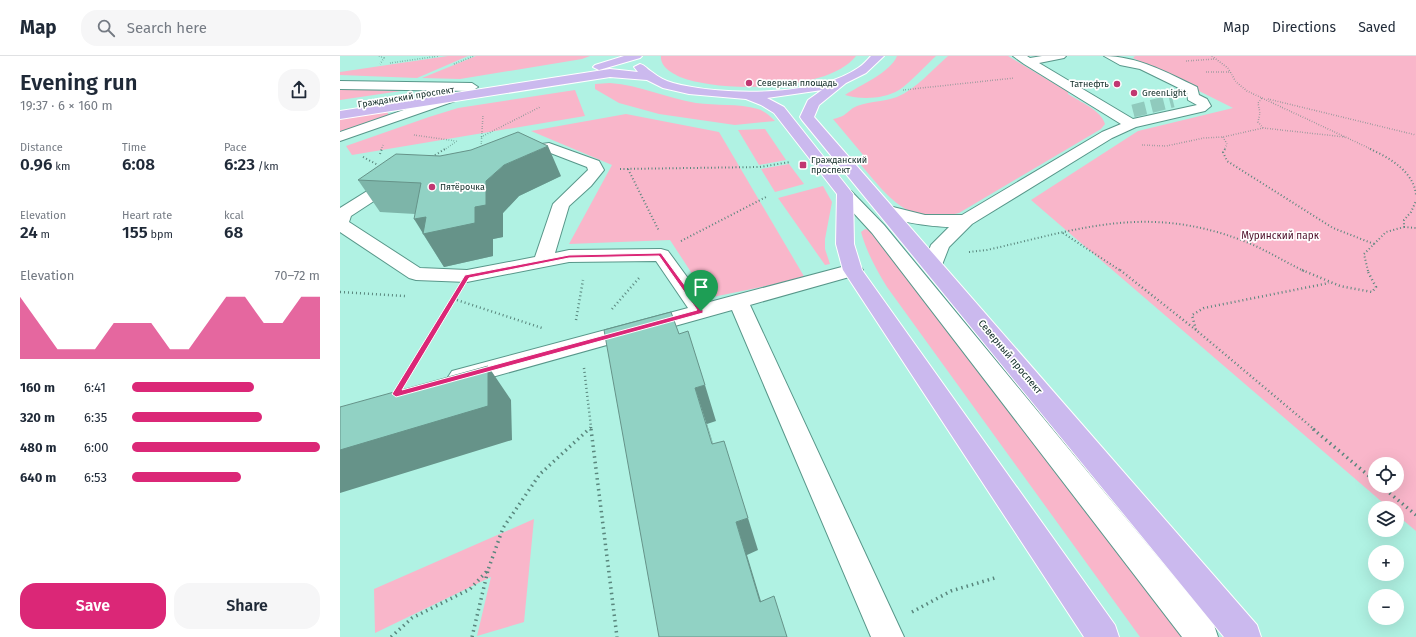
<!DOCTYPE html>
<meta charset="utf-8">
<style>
:root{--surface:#fff;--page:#f6f6f7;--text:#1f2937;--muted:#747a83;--line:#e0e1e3;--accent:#db2777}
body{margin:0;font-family:"Fira Sans",sans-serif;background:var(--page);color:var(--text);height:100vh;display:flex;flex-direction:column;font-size:15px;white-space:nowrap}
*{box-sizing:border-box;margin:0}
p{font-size:13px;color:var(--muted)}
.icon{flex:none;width:22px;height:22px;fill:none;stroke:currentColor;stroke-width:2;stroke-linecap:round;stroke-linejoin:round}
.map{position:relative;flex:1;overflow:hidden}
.panel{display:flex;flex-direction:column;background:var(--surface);width:340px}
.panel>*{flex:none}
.tools{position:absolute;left:1028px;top:401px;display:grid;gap:8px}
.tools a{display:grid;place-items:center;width:36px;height:36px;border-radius:50%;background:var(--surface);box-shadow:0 4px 16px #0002;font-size:20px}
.pin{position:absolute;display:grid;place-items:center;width:34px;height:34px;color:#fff;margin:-41px -17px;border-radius:50% 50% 50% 0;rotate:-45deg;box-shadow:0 0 4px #0007}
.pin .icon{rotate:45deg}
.round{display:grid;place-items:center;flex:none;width:42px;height:42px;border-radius:16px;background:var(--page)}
.head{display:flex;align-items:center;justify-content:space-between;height:68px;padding:0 20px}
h1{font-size:22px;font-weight:600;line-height:30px}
.figures{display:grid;grid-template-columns:repeat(3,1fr);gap:6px;height:68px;padding:4px 20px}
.figures div{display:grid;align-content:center}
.figures b{font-size:17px;font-weight:600}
.figures small{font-size:11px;font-weight:400}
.figures p{font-size:11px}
.chart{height:112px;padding:8px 20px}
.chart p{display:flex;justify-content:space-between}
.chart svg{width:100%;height:72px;margin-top:4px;fill:var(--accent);opacity:.7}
.cta{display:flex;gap:8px;margin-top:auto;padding:8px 20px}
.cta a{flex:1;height:46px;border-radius:16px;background:var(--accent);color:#fff;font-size:16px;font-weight:600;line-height:46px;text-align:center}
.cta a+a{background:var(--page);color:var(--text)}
ul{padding:0 20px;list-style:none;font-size:13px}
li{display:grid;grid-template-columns:64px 48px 1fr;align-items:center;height:30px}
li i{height:10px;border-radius:5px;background:var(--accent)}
header{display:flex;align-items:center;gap:24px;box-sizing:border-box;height:56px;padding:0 20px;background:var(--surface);border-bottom:1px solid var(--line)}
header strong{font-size:19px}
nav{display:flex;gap:22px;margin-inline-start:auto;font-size:14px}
.search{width:280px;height:36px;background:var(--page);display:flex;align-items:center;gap:10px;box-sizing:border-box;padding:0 14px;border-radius:16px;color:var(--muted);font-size:15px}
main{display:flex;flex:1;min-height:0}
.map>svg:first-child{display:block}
.green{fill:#f9b6ca;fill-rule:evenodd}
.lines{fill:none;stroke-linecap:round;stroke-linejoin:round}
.minor-tunnel{stroke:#90cabd;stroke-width:13;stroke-dasharray:13 6;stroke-linecap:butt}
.minor-casing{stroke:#58978a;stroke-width:2}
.major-casing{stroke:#fff;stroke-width:2}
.path-far3{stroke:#59867d;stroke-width:1.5;stroke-dasharray:0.5 2;stroke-linecap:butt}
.path-far2{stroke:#59867d;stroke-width:2;stroke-dasharray:1 2.5;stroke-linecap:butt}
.path-far1{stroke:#59867d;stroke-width:2.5;stroke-dasharray:1 3;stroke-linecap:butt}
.path{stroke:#59867d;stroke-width:3.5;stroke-dasharray:1.5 4;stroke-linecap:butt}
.minor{fill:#fff;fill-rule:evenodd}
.major{fill:#cbb9ee;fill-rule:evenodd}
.wall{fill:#7db5a9}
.shaded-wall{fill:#669389}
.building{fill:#91d2c4;stroke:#669389}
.route{fill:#db2777;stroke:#fff;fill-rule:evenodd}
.poi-dot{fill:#c13771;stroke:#fff;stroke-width:1.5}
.labels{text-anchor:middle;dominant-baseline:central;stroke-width:3.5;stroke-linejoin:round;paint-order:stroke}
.far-poi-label{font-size:9px;fill:#112c27;stroke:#fff;text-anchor:start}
.far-street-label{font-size:9px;fill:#112c27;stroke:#fff}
.park-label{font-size:10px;fill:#4d0f29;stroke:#fff}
.street-label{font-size:10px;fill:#112c27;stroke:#fff}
</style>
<header>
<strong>Map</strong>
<div class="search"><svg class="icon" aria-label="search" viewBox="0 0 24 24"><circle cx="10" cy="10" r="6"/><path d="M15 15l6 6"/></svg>Search here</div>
<nav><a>Map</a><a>Directions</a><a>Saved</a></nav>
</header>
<main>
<section class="panel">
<div class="head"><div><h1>Evening run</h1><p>19:37 · 6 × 160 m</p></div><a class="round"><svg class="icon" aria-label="share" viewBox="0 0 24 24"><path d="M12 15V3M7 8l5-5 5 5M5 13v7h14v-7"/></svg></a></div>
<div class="figures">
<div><p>Distance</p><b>0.96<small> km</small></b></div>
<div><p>Time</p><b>6:08</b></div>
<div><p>Pace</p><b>6:23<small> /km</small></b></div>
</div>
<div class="figures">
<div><p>Elevation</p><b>24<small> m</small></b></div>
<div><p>Heart rate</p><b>155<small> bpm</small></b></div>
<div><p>kcal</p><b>68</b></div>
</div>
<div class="chart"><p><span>Elevation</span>70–72 m</p>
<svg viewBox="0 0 160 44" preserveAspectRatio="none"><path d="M0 44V6L10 22L20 38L30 38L40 38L50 22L60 22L70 22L80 38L90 38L100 22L110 6L120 6L130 22L140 22L150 6L160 6V44z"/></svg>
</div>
<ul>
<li><b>160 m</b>6:41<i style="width:65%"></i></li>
<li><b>320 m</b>6:35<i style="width:69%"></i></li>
<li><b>480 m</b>6:00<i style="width:100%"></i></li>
<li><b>640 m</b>6:53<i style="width:58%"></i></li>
</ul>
<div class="cta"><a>Save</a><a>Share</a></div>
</section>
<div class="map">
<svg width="1076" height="581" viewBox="0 0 1076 581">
<rect width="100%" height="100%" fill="#b0f2e3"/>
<path class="green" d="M108,0H128L77,22L0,19V16Z
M136,0H250L242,3L120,23L82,22Z
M321,0H516C488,36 380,37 340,21C332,17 320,11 321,0Z
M557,0H596C585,10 571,26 559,34C544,43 521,44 505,39C520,29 550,17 557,0Z
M608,0H668L728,36V38C740,46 761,54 765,68L761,73L619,157C565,172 546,137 515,102L524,100L493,63C508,60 506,55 517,50C530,45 544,46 557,41C576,33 593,13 608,0Z
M795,0H1076V475L1057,459V452H1049L691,144L798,75L893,52L793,2ZM1035,408H1057V430H1035Z
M270,27C300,29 326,42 356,47C376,50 398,47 418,53C426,56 429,59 435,65L395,69L319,58L279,47L255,33V28Z
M0,33L61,35L0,44Z
M235,34L245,60L12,99L6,90L89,61L118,52Z
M47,56L50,60L0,77V63Z
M286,58L379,76L465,222L368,242L330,184L229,188L272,109L191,75Z
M425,73L446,104L419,109L398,74Z
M449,108L464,128L435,136L421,113Z
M483,130L492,146L485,183V193L490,208L485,209L438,142Z
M525,173L530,174L846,581H800L547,231C536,213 527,197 521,176Z
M194,463L184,566L137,580L151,521L35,577L34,533Z"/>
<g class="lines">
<path class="minor-tunnel" d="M793,55L833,45"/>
<g class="minor-casing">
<path id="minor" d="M673,0H687L690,2L702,0H726L724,2L699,7L793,63L857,49L848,44L847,36L800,13L780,9L764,0C797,0 828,17 857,31L859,39L867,43L871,50L865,55L796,71L772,82L632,168L609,191L600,214L593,216L586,214L583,210L591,189L609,171C595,171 544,165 537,154L539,150L545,149L585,159H622L762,76L781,68L684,8Z
M0,25L132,27L138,31L132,35L0,33Z
M110,38L115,39L116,42L115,45L0,85V76Z
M209,87L259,105L264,114L251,130L229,150L215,197L229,194L321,193L328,195L366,247L513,208L520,210L523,214L520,218L410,249L564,581H531L392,254L120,330L112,327L108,321L112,315L348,252L316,205L229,206L127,226L76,224L69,222L0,176V152L48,122H60L62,125L60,128L11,160L9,166L80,212L127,214L195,201L213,148L248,114L247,111L208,96L178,99L173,98L171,95L173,92Z
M505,133L511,135L544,169L874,569L878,581H842L532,177L499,141L497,138L499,135Z"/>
</g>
<g class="major-casing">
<path id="major" d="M284,0H302L300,2L259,14L253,11L255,9Z
M531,0H544L526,17L506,27L479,49L474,61L917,569L921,581H884L462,64L460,61L468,44L482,34L427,42L444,51L513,138L514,188L522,214L775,569L779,581H744L503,214L496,188L497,138L434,57L421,49L406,43L349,38L323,32L307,24L270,21L0,63V55L270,13L298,16L294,11L300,8C305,9 307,13 312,16C318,21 326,25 333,27C381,40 476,41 518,12C523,9 527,4 531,0Z"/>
</g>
<path class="path-far3" d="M39,0L44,2L40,8
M872,0L888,12L896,26L907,35L922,42L918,47L920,57L918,66L923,72
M846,5L875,3
M50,7L99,0
M114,8L134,0
M866,16H891
M563,34L674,22
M922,42L1033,94
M928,43L1076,79
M74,79L116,85
M141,81L200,51
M883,81L887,88L884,94
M802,89L826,90L864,82L883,81L923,72L1005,81
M141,93L143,58
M41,94L43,89
M104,94L117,85"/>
<path class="path-far2" d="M885,93L883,96L887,105L993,172L1034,188L1024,198L1028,215
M1030,93C1050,102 1074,116 1076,139
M40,98L42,93
M23,101L38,109
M92,101L105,93
M280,113L420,111L450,106
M288,113L319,175
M1064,171L1076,172
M723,177L781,215
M341,185L428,140
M1034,188L1046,176L1064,171V164L1071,156L1076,145
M629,196L647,194C740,173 805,148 901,184C923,192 943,205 964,215"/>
<path class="path-far1" d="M780,214L856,274
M962,214L1000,230L1032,236L1036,231L1027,214
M0,236L65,240
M117,244L202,272
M272,253L299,222
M236,264L243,224
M244,312L251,371L248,374
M57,336L114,243
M251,371V374
M975,374L856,274L852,259L864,252L989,227"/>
<path class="path" d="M251,373L277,581
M973,373L1035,425
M1041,430L1076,459
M572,556L611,535L658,521
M51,581L72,562L130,533L148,514L163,472L200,418L249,373
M132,581L148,514"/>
<use href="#minor" class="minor"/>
<use href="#major" class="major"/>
</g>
<path class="wall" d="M221,120L179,140L163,157V181L153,183V200L104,211L83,178L75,158L40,156L18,124Z"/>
<path class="shaded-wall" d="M208,90L221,120L179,140L163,157V181L153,183V200L104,211L74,163L135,151L146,125L164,109Z
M148,310L171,344L172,384L0,437V394Z
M365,329L376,365L367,368L384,423L355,332Z
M408,462L418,494L407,499L430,575L420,546L396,466Z"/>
<path class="building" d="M178,76L208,90L164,109L146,125V149L135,151V167L83,178L86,161L74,163L81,127L18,124L56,98L100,100L131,94Z
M331,256L339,278L348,275L365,329L355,332L372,388L384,385L408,462L396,466L420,546L434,540L447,581H319L264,274Z
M148,310V350L0,394V351Z"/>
<path class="route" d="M321,197L363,254V257L56,341L52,338L125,219L229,199ZM319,200L357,254L62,334L129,222L229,202Z"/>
<g class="poi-dot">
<circle cx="409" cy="27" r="4"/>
<circle cx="777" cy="28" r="4"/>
<circle cx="794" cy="37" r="4"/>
<rect x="459" y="105" width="8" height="8" rx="2"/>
<circle cx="92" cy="131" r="4"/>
</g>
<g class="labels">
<g class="far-poi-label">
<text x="417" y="27">Северная площадь</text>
<text x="769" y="28" text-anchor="end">Татнефть</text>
<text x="802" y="37">GreenLight</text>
<text x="471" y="104">Гражданский<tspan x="471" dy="10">проспект</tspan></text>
<text x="100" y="131">Пятёрочка</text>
</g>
<g class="far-street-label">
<text transform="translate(66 41) rotate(-9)">Гражданский проспект</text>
</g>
<g class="park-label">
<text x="940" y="180">Муринский парк</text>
</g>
<g class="street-label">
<text transform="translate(670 301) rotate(50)">Северный проспект</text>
</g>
</g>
</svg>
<div class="tools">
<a><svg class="icon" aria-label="locate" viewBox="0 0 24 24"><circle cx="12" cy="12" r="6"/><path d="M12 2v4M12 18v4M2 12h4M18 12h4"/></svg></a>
<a><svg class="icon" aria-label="layers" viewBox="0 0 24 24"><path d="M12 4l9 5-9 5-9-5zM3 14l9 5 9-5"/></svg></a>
<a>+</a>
<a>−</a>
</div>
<div class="pin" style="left:361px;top:255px;background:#1e9e55"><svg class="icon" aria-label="arrive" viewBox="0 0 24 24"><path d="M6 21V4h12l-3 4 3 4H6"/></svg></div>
</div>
</main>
